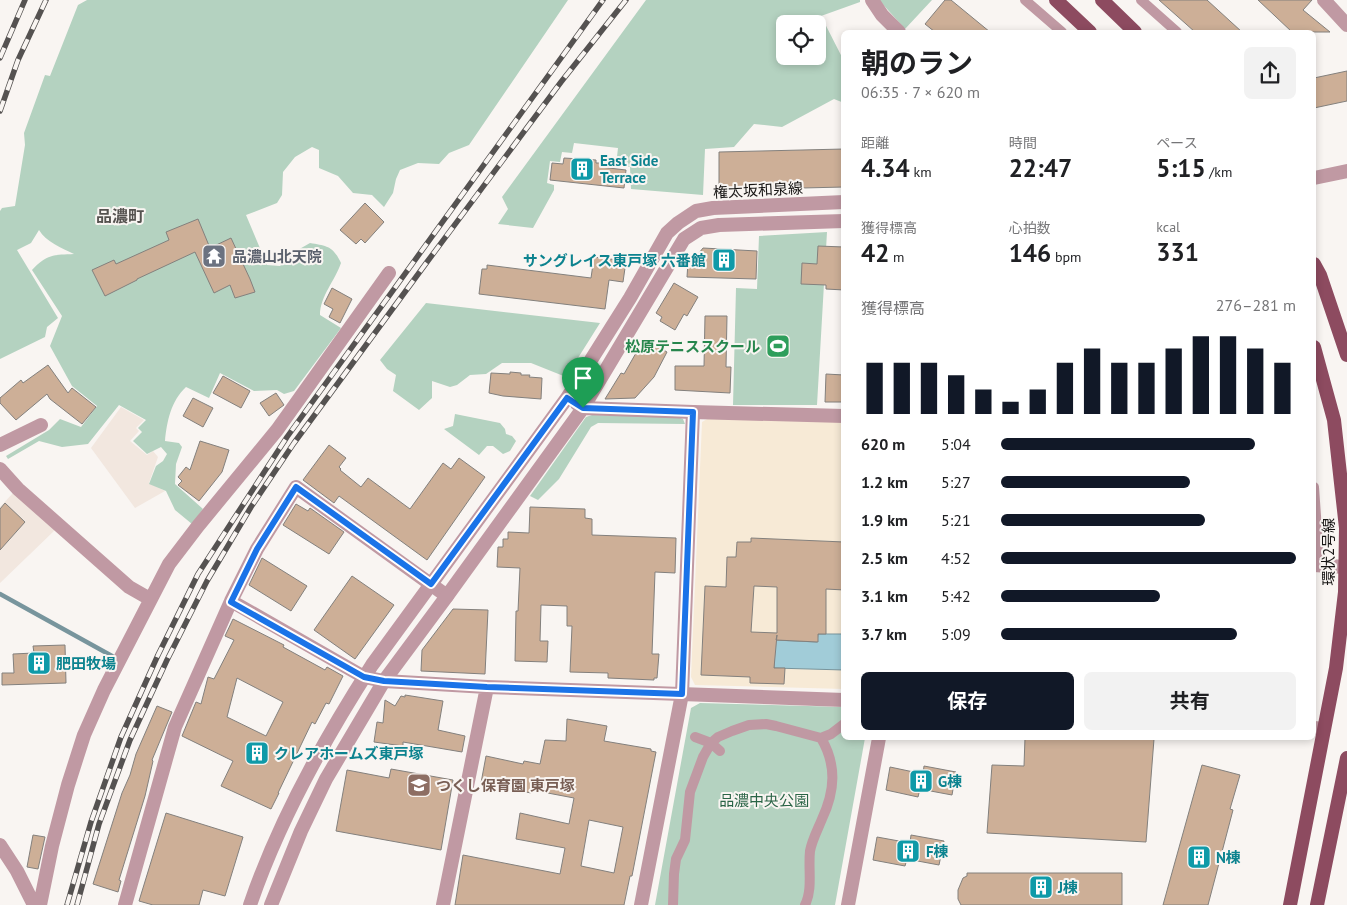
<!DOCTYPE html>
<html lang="ja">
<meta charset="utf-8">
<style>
:root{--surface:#fff;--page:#f2f2f2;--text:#202124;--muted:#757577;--accent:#111827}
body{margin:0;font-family:"PT Sans","Noto Sans JP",sans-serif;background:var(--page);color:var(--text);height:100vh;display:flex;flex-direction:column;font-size:19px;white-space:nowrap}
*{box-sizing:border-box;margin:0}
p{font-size:16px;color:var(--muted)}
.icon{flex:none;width:28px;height:28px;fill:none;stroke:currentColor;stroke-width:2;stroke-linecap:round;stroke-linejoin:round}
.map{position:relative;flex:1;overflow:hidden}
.drawer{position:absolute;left:841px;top:30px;width:475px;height:710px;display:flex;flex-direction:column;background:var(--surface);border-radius:8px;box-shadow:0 2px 8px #0003}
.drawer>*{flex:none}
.fabs{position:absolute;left:776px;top:15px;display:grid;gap:10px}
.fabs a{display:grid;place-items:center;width:50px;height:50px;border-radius:8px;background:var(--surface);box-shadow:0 2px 8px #0003;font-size:25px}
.pin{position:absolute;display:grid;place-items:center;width:42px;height:42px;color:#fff;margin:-51px -21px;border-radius:50% 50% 50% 0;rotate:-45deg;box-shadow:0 0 5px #0007}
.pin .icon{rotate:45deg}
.round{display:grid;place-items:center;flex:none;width:52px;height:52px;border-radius:8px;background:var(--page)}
.headline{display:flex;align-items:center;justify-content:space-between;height:85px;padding:0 20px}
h1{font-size:28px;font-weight:700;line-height:38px}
.stats{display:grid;grid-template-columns:repeat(3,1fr);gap:8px;height:85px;padding:5px 20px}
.stats div{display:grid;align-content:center}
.stats b{font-size:25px;font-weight:700}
.stats small{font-size:14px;font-weight:400}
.stats p{font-size:14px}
.chart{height:140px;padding:10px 20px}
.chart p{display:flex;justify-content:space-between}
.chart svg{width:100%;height:90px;margin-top:5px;stroke:var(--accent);stroke-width:6}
.action{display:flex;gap:10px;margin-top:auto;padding:10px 20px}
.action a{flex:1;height:58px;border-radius:8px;background:var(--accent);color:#fff;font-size:20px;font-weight:700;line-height:58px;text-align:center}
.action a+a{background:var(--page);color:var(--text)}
ul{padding:0 20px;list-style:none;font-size:16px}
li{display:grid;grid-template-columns:80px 60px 1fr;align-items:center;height:38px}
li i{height:12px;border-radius:6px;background:var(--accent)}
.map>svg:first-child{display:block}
.built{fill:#f2e7df}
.education{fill:#f7ead6}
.green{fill:#b4d2c0;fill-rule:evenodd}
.water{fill:#a1ccd8;stroke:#78959d}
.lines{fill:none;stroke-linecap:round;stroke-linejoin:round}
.stream{stroke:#78959d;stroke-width:4.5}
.building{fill:#cdaf97;stroke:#83807d;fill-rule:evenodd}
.pedestrian{stroke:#c099a3;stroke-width:10}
.minor{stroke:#c099a3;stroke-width:14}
.tertiary{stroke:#c099a3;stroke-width:14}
.primary{stroke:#8d4b60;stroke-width:14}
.rail-casing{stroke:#555251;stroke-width:5.5}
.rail{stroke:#f9f5f2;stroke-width:4;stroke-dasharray:11;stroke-linecap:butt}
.route-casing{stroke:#fff;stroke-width:10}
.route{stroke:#1a73e8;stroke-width:6}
.labels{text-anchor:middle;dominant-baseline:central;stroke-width:4;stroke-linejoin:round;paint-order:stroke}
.culture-label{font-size:15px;font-weight:bold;fill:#0d838f;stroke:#f9f5f2;text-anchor:start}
.street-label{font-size:15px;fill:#171514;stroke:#f9f5f2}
.worship-label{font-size:15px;font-weight:bold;fill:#5b616d;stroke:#f9f5f2;text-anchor:start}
.leisure-label{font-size:15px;font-weight:bold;fill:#27864d;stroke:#f9f5f2;text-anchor:end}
.education-label{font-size:15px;font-weight:bold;fill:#785e54;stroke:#f9f5f2;text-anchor:start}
.park-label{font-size:15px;fill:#2b6547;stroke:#f9f5f2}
.neighbourhood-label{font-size:16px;font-weight:bold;fill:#55524f;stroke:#f9f5f2}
</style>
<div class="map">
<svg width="1347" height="905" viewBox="0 0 1347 905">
<rect width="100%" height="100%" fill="#f9f5f2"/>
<path class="built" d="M121,407L144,420L136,428L139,431L130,441L147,455L153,451L158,457L149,483L165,491L135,508L91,448Z
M14,492L55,530L0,583V507Z"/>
<path class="education" d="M709,418L844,422V689L695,685L691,677L702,422Z"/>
<path class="green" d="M87,0H568L469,145L449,153L439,164L418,163L400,170L396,179L393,193L384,207L372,195L353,193L338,176L319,168V150L312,147L295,157L283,172L282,195L277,203L246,215L267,265L280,266L296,251L310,243C327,246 333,246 341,263C335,281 320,296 320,315L341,328L294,391L284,394L277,390L254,391L220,373L209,398L186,387C171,401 167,421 165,441L179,443L182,447L176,464L175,484L203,509L192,524L175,510L166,491L149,484L156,466L163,461L167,454L161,447L147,454L133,441L142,432L138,428L146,420L119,405L88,444L62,447L39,441L8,459L6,456L49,430L60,419L81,427L97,406L72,386L50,346L62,316L32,270C47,254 53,255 74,254C62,248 46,242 39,230L31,243L17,250L58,318L47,327L45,337L0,359V211L2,208L15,206L25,145L24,133L45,75L50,76L78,5Z
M646,0H860V2L821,16L844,61V103L834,99L782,127L754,124L734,147L705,149L703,195L631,189L630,167L616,165L618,148L574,143L572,153L562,152L560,162L550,161L547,183L554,185V190L533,228L498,224L508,209L502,197ZM785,24H818V56H785Z
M879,0H932L905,29Z
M827,232L817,405H733L736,288L757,289L759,236Z
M426,303L600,323L566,377L531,363H502L486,374L470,375L457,385L450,387L432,381V398L419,410L393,391L396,375L387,369L380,360Z
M455,414L500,423L505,429L506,434L512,436L516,441L510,451L503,454L493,446H487L479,455L444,429L453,426Z
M592,415L678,417L683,419L685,424L598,423L591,427L559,479L538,500L530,496L586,417Z
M700,703L844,707V738H865L835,905H655L691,708Z"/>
<path class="water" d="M818,634H843L844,670L774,668V640L817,642Z"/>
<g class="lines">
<path class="stream" d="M0,594L112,656"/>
</g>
<path class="building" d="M945,0H951L990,32H935L925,24Z
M1159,0H1207L1242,32H1195Z
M1258,0H1312L1303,10L1330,32H1292Z
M1347,71V101L1314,108V78Z
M844,149V187L719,190V152Z
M564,158L596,160V163H600V167L626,170L624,188L550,180L552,163L563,164Z
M365,203L384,222L365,243L361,239L356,244L340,230Z
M198,219L210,248L231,238L250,279L255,292L235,298L230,285L214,293L195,252L137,279V280L105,296L92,270L114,260L116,264L169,240L166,232Z
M818,246L844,247V290L826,289V285L801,284L802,263L817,264Z
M703,248L757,251L756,279L687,277L688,262H690V258H695Z
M594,257L626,261L623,282L609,280L605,309L479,294L482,269H487V265L591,278Z
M674,283L698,297L687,316L684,314L675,330L660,321L662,317L656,313Z
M332,288L352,299L340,323L329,317L333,309L324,304Z
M705,316H727L726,367H731L730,393L675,390V366H704Z
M644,339L667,352L654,377L635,398L605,399L621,373L624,374Z
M48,365L68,393L72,388L96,407L82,424L50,399L47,394L16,420L0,403V398L21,380L23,383Z
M510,372L521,373V375H530L529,377L542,378L541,399L503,396L489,393L491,373L510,374Z
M826,374L844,375V402H825Z
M223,376L250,391L241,408L213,393Z
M276,393L284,405L269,416L260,403Z
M193,398L213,408L203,427L183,416Z
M200,441L229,450L222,472L199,501L178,485L182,481L178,477L186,467L190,470Z
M329,445L346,458L339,467L341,469L340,470L361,487L368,478L410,509L443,463L451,469L459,458L485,477L427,560L339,496L334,503L303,480Z
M5,503L25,522L0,550V509Z
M296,504L308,511L310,508L344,532L329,554L283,525Z
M530,507L585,509V518L592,519V535L676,538L675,573L655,572L652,654H659L657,678H654V680L608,678V673L570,672L572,626H567V606L541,605L540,641H548L547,662L515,661L516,611H518L520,568L497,567L498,547H503V539H508V532L529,533Z
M751,538L844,542V590L826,589V634H818V642L776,640L777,635L774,668H785L784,684L750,683V677L701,675L705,586L726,587L727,557H736L737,542H751ZM754,586L777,587V633L751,632Z
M262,558L307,586L291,611L249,585Z
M352,576L394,605L355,659L314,630Z
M453,609L488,610L485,674L421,671L422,650Z
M233,619L284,645L283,647L325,670L327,667L343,676L329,704L326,703L315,724L312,722L278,793H279L271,809L221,786L233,761L182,736L196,702L201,704L208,677L214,679L234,640L225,636ZM237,678L283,702L266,736L227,717Z
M65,645L66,683L2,685V673H14L13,654L34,653L33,646Z
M405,695L443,701L438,730L465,736L462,752L403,742V746L374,742L377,722L383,723L385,700L395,706L401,696L405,697Z
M157,706L172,712L152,760L153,761L145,796L119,880L121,881L118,892L93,884L122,793L130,775L136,754Z
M567,719L607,726L604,741L651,749V751L656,752L632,876H630L624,905H455L463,855L560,874L565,848L516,839L520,813L569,824L574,798L532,790L531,793L481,783L486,756L523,764L524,761L540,764L545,740L566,741ZM589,820L623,827L614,873L581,866Z
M1025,738H1120L1154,739L1146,842L987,833L992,765L1024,766Z
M1202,765L1240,775L1230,809L1233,810L1208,905H1163Z
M924,766L956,772L952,795L920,789L918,797L886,790L890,767L923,774Z
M391,769L453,780L441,850L336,831L347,770L389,778Z
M166,813L243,837L225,896L203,890L199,905H153L139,901Z
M33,835L45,837L38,869L27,867Z
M911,835L944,841L939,865L907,859L905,866L873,860L877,837L910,843Z
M967,873H1122V905H961L958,899V890L963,878L967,876Z"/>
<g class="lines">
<path class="pedestrian" d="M1025,0L1062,32
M1141,0L1177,32
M1314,487L1319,559
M695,737L711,743L720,751
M673,905L674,874L676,859L685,840L690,792L703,757L711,743L718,737L732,731L749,725L766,724L776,726L821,738L831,734L844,724
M805,905C813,889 808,869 810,851C812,840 818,829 822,819C835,791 837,765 821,738"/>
<path class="minor" d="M872,0L882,15L899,32
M1324,0L1347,25
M693,412L844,416
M0,445L41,425
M0,469L18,489L129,587L150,599
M1314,565L1345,567
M231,601L364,677L384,681L487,687L844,700
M1314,728L1324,729
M0,845L17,871L34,905
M40,905L52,846L68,785L84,735L104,690L169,564L198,526L277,430L389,273
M125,905L175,727L231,601L257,549L296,487L447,596
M443,905L487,687
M848,905L879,738"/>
<path class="tertiary" d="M1314,178L1347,171
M577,404L583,408L693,412L682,694L641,905
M250,905C279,820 323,741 372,665L567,398L630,298L667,233L678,223L696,211L713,208L844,202
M271,905L301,831L326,779L384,681L447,596L583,408L684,239L701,228L719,225L844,221"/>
<path class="primary" d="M1056,0L1090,32
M1102,0L1135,32
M1314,264L1320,275L1347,355
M1290,905L1336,668L1345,592L1346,528L1334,420L1314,347
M1317,905L1347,758"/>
<g class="rail-casing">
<path id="rail" d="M0,58L25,0
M0,111L18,60L46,0
M67,905L91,822L121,737L158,655L198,574L287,437L603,0
M77,905L99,824L130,740L167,660L207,581L251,507L294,443L427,262L561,82L626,0"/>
</g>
<use href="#rail" class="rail"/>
</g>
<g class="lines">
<g class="route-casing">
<path id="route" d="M567,398L583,408L693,412L682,694L487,687L384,681L364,677L231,602L257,549L296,487L431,584Z"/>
</g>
<use href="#route" class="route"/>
</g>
<defs>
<g id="building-square" transform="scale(1.25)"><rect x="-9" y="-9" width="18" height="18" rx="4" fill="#0f9aa8" stroke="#f9f5f2"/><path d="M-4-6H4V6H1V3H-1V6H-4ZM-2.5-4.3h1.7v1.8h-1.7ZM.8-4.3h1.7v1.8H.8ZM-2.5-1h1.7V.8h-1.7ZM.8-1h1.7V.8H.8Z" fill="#fff"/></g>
<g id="temple-square" transform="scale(1.25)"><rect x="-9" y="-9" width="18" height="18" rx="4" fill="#6b7280" stroke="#f9f5f2"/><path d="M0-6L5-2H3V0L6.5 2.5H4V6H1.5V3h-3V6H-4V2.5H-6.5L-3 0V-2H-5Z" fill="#fff"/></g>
<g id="stadium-square" transform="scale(1.25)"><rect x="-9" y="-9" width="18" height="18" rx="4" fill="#2e9e5b" stroke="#f9f5f2"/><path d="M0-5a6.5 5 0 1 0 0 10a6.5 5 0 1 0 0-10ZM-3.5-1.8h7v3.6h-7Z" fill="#fff"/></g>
<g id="school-square" transform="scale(1.25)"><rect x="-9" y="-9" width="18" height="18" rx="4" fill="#8d6e63" stroke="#f9f5f2"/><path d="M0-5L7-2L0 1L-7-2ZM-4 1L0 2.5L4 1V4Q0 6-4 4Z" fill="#fff"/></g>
</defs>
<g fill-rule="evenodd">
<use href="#building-square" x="582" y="169"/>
<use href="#temple-square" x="214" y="256"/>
<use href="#building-square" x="724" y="260"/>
<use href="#stadium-square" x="778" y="346"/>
<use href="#building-square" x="39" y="663"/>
<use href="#building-square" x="257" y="753"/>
<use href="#building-square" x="921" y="781"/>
<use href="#school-square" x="419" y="785"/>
<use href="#building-square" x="908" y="851"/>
<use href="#building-square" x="1199" y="857"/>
<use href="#building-square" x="1041" y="887"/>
</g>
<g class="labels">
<g class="culture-label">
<text x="600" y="160">East Side<tspan x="600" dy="17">Terrace</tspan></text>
<text x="706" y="260" text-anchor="end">サングレイス東戸塚 六番館</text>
<text x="56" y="663">肥田牧場</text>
<text x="274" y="753">クレアホームズ東戸塚</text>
<text x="938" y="781">G棟</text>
<text x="926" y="851">F棟</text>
<text x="1216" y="857">N棟</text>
<text x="1058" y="887">J棟</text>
</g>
<g class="street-label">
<text transform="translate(758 190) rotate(-3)">権太坂和泉線</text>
<text transform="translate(1328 552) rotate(-90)">環状2号線</text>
</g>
<g class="worship-label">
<text x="232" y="256">品濃山北天院</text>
</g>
<g class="leisure-label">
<text x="760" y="346">松原テニススクール</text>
</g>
<g class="education-label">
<text x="436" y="785">つくし保育園 東戸塚</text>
</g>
<g class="park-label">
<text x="764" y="800">品濃中央公園</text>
</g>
<g class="neighbourhood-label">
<text x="120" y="216">品濃町</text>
</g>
</g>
</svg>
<div class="fabs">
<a><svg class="icon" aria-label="locate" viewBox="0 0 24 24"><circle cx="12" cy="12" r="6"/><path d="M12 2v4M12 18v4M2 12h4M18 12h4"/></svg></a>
</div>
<div class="pin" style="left:583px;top:408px;background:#1e9e55"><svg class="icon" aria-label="arrive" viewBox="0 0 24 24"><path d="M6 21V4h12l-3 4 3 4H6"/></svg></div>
<section class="drawer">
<div class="headline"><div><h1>朝のラン</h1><p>06:35 · 7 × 620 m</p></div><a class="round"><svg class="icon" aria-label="share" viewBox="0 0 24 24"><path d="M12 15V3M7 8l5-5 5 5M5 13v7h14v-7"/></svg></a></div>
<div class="stats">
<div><p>距離</p><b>4.34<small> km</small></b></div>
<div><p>時間</p><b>22:47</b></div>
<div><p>ペース</p><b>5:15<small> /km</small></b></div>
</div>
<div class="stats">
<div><p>獲得標高</p><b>42<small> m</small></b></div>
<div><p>心拍数</p><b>146<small> bpm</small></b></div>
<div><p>kcal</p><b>331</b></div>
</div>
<div class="chart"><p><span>獲得標高</span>276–281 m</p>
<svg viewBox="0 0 160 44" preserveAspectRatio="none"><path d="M5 44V19M15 44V19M25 44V19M35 44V25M45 44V32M55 44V38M65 44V32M75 44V19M85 44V12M95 44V19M105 44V19M115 44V12M125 44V6M135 44V6M145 44V12M155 44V19"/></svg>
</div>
<ul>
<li><b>620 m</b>5:04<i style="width:86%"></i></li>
<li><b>1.2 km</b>5:27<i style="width:64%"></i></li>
<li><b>1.9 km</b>5:21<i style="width:69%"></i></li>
<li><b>2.5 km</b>4:52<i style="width:100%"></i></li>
<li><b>3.1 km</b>5:42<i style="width:54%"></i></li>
<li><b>3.7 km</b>5:09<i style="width:80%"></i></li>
</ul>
<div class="action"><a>保存</a><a>共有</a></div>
</section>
</div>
